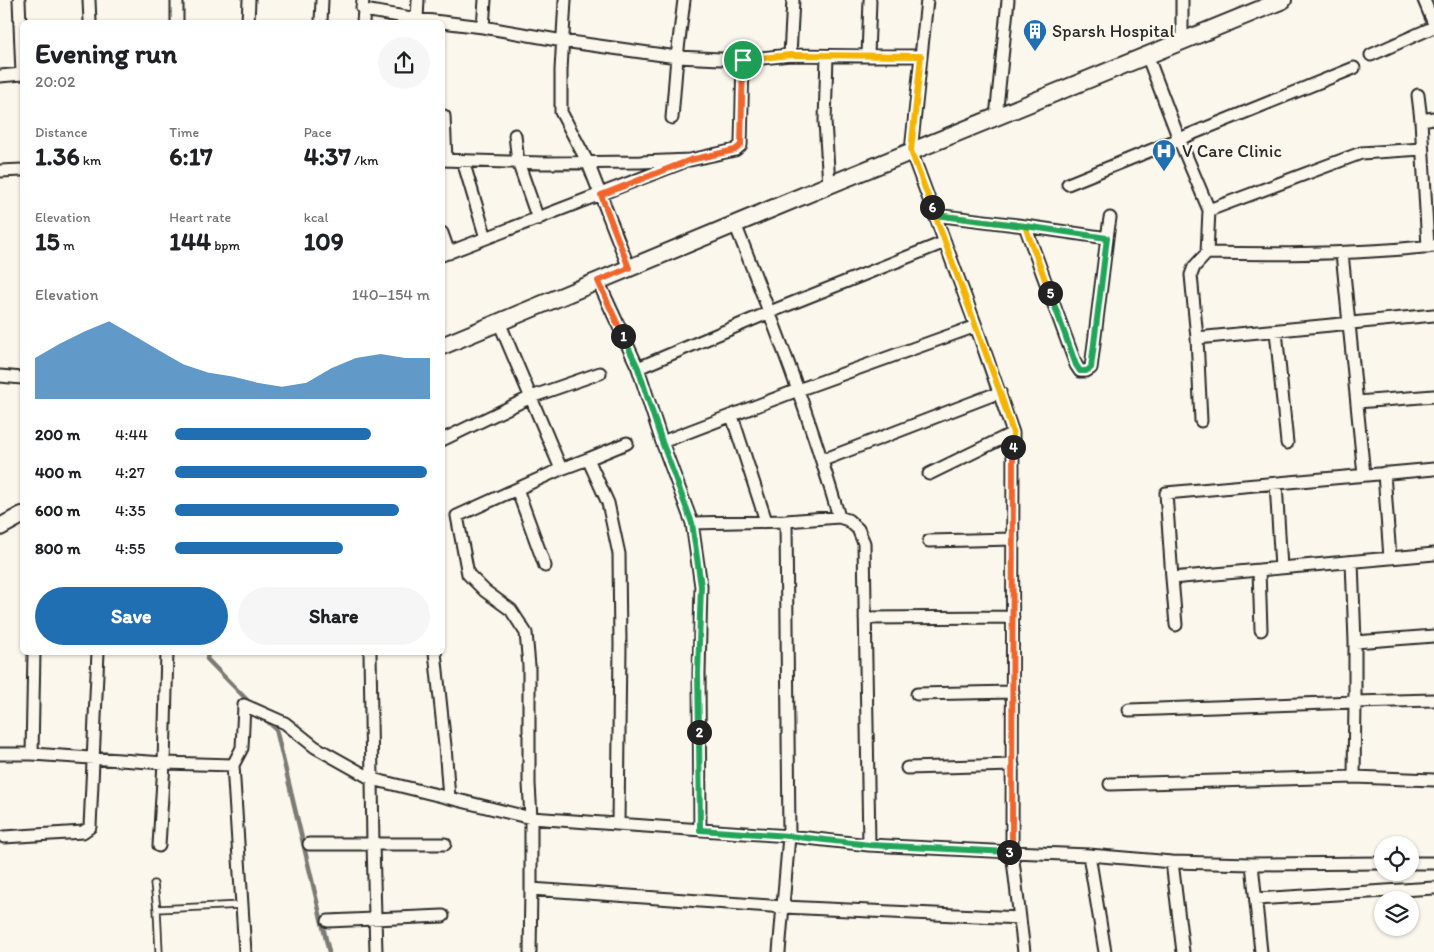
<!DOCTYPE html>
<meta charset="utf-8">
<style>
:root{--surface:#fff;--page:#f6f6f6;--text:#202124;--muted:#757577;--accent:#1f6fb2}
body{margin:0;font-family:Itim,sans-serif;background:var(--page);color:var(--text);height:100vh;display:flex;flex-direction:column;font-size:19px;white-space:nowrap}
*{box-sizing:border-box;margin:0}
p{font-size:16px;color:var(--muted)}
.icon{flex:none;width:28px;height:28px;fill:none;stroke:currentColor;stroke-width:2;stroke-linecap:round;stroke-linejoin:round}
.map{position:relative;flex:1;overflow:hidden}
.panel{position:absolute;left:20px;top:20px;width:425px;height:635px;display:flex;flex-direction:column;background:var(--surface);border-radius:8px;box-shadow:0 1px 4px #0004}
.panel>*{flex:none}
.tools{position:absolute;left:1374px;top:836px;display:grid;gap:10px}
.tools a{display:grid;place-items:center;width:45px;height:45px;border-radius:50%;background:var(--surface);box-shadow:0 1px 4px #0004;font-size:25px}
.pin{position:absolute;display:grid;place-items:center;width:42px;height:42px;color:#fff;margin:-21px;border:2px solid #fff;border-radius:50%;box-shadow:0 1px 5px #0007}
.km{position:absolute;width:25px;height:25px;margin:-12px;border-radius:50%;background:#222;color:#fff;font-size:14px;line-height:25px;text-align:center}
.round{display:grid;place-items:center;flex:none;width:52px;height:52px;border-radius:26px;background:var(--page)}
.overview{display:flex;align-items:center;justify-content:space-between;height:85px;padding:0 15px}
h1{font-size:28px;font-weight:700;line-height:38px}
.figures{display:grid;grid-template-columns:repeat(3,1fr);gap:8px;height:85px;padding:5px 15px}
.figures div{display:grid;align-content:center}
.figures b{font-size:25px;font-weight:700}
.figures small{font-size:14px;font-weight:400}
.figures p{font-size:14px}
.chart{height:140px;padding:10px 15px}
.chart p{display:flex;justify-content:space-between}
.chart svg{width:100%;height:90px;margin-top:5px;fill:var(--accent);opacity:.7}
.action{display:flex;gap:10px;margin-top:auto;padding:10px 15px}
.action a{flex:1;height:58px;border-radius:30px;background:var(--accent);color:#fff;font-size:20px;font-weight:700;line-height:58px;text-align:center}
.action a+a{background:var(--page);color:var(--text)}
ul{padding:0 15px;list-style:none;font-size:16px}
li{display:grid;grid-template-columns:80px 60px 1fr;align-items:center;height:38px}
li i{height:12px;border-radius:6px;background:var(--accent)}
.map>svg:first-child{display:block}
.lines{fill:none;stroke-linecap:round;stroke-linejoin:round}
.stream{stroke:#7b7a75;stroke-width:4.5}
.lane-casing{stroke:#2b2b2b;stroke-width:9}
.street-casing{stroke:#2b2b2b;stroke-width:15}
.secondary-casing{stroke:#2b2b2b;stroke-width:20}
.lane{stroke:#fbf7ec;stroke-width:5.5}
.street{stroke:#fbf7ec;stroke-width:11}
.secondary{stroke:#fbf7ec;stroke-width:16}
.split-1-casing{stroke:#fff;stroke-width:10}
.split-2-casing{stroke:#fff;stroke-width:10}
.split-3-casing{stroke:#fff;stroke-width:10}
.split-4-casing{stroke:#fff;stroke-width:10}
.split-5-casing{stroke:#fff;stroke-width:10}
.split-6-casing{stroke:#fff;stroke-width:10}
.split-7-casing{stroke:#fff;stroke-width:10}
.split-1{stroke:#f0652b;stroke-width:6}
.split-2{stroke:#22a559;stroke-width:6}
.split-3{stroke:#22a559;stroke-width:6}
.split-4{stroke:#f0652b;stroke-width:6}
.split-5{stroke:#f5b400;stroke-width:6}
.split-6{stroke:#22a559;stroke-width:6}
.split-7{stroke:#f5b400;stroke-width:6}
.labels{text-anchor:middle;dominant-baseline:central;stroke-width:4.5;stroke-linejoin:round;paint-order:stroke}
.poi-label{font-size:18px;fill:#2b2b2b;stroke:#fbf7ec;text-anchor:start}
</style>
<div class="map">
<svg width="1434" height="952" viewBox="0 0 1434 952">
<rect width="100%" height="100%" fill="#fbf7ec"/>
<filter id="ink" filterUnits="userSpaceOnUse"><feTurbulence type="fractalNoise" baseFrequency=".02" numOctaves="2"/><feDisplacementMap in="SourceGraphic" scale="10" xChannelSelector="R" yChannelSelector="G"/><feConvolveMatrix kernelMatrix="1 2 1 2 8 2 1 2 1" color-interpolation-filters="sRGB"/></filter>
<g filter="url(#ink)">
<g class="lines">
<path class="stream" d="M208,652L207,659L250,703
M264,718L276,729L329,952"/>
<g class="lane-casing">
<path id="lane" d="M154,884L157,909L242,905
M157,909L159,952"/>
</g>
<g class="street-casing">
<path id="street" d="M19,0L22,74
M89,0L90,22
M363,0L362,8L364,10L417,19L483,27L563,41L677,57L743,60L790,55L868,56L870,0
M565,0L561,70V112L588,163L629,268
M927,0L911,151L976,326
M1424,0L1434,24
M417,19L418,0
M177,22V0
M248,22L249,0
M321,22L322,0
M363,22L364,10
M483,27L485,0
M1182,41V0
M790,55L793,0
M1147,55L1179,139L1209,210L1207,253C1283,255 1358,254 1434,246
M1371,55L1434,27
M827,56L825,121L829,185
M868,56H921
M0,76L22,74
M1418,95L1421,120
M444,116L446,160
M996,117L1008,0
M672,118L677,57L684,0
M515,135L518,162L538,219
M442,160L543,163L640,162L690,160L735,150L741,145L743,60
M463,161L486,238
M0,171L22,170
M1068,184L1354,68
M1209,210L1361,153L1422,149
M935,215L1025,226L1107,238L1091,368L1086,371H1080L1076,365L1025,226
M735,224C773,320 810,417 839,517
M442,233L449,253
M1107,238L1110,218
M1428,247L1421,120L1434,118
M1342,253L1364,475
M442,255L681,163
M499,322L561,469L588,459L608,503L619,554L620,645L618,824
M1276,331L1287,443
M1197,338L1434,315
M638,368L770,312L945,242
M0,376L22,378
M1357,402L1434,396
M732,416L766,521
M1201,421L1197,338L1191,275L1194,267L1207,253
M1013,433L1012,852L1089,855L1172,862L1183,952
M442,440L531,397L600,373
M662,442L798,390L976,326L1013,433L929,474
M588,459L627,443
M823,460L1000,392
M1434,469L1166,493L1172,578L1434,554
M1384,473L1390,558
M1276,483L1281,568
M517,489L545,566
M692,523L701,586L699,673L700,830
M929,541L1013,539
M1352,562L1355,642
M1259,570L1261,630
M1172,578L1176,625
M865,618L1013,617
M1434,636L1355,642V702L1434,700
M370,652L373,844L376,952
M435,652L445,746L449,798
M917,694L1013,692
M1129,710L1355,702L1354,777L1434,780
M0,754H32L164,763L233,765L245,952
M32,754L34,652
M233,765L242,748L244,705L285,723L315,747L372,779L531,818L789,836L869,845L864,543L858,529L848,520L839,517L786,521L692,523L662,442L638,368L598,281
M907,768L1013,765
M1110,784L1354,777
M4,837L83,832L90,827L98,652
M309,844H445
M869,845L1012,852L1024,952
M159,846L164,763L167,652
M1089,855L1105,952
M1172,862L1252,864
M1410,863H1434
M531,889L784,907L1020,918
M1256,899L1434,888
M328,921L443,916
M530,952L531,889V818L529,784V666L526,633L511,610L485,591L468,574L457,516L561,469
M779,952L789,836L786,521
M1261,952L1252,864L1382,863"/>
</g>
<g class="secondary-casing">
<path id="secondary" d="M442,346L829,185L1283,0
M0,527L22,515"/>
</g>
<use href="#lane" class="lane"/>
<use href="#street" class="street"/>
<use href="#secondary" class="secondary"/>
</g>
</g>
<g class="lines" filter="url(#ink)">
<g class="split-1-casing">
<path id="split-1" d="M623,336L598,281L629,268L601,195L690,160L735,150L741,145L743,60"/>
</g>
<g class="split-2-casing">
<path id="split-2" d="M623,336L638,368L662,442L692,523L701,586L698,673L699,732"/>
</g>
<g class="split-3-casing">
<path id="split-3" d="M699,732L700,830L789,836L870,845L1009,852"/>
</g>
<g class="split-4-casing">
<path id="split-4" d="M1009,852H1012L1013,447"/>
</g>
<g class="split-5-casing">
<path id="split-5" d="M1013,447V433L1000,392L935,215L1025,226L1050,293"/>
</g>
<g class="split-6-casing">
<path id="split-6" d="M932,207L935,215L1025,226L1107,238L1091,368L1086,371H1080L1076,365L1050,293"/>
</g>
<g class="split-7-casing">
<path id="split-7" d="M743,60L790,55L921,56L911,151L932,207"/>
</g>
<use href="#split-1" class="split-1"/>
<use href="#split-2" class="split-2"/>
<use href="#split-3" class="split-3"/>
<use href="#split-4" class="split-4"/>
<use href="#split-5" class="split-5"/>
<use href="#split-6" class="split-6"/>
<use href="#split-7" class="split-7"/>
</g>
<defs>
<g id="building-pin" transform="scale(1.25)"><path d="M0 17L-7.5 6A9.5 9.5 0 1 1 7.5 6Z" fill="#1f6fb2" stroke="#fbf7ec"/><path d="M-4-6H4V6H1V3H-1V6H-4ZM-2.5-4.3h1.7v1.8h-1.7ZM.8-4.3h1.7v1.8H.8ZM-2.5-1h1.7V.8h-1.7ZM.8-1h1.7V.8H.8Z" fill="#fff"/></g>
<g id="hospital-pin" transform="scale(1.25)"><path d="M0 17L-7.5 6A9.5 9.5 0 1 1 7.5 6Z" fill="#1f6fb2" stroke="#fbf7ec"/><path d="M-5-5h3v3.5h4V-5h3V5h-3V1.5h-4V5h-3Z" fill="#fff"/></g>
</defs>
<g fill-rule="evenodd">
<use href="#building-pin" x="1035" y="31"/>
<use href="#hospital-pin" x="1164" y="151"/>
</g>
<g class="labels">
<g class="poi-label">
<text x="1052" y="31">Sparsh Hospital</text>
<text x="1182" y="151">V Care Clinic</text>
</g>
</g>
</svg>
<div class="tools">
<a><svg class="icon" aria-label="locate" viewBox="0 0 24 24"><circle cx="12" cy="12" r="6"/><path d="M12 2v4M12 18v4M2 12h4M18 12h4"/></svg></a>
<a><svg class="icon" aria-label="layers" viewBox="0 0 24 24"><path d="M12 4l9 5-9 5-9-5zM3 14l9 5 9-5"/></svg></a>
</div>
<div class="pin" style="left:743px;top:60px;background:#1e9e55"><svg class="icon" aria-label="arrive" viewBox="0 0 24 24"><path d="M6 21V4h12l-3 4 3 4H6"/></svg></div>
<b class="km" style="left:623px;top:336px">1</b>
<b class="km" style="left:699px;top:732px">2</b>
<b class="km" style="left:1009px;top:852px">3</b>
<b class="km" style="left:1013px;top:447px">4</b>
<b class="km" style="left:1050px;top:293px">5</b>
<b class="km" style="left:932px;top:207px">6</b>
<section class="panel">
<div class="overview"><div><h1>Evening run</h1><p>20:02</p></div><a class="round"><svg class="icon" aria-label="share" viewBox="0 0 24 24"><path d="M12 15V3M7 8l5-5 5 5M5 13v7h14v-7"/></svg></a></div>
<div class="figures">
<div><p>Distance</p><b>1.36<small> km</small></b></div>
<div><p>Time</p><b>6:17</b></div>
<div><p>Pace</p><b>4:37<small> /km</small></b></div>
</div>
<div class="figures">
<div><p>Elevation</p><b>15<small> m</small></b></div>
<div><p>Heart rate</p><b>144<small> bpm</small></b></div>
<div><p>kcal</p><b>109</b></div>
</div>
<div class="chart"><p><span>Elevation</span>140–154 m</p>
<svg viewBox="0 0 160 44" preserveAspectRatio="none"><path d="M0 44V24L10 17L20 11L30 6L40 13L50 20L60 27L70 31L80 33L90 36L100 38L110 36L120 29L130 24L140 22L150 24L160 24V44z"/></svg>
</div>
<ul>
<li><b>200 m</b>4:44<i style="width:77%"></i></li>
<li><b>400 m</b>4:27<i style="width:99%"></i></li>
<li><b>600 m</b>4:35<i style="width:88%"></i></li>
<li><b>800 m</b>4:55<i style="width:66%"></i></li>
</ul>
<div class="action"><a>Save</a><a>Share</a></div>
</section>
</div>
